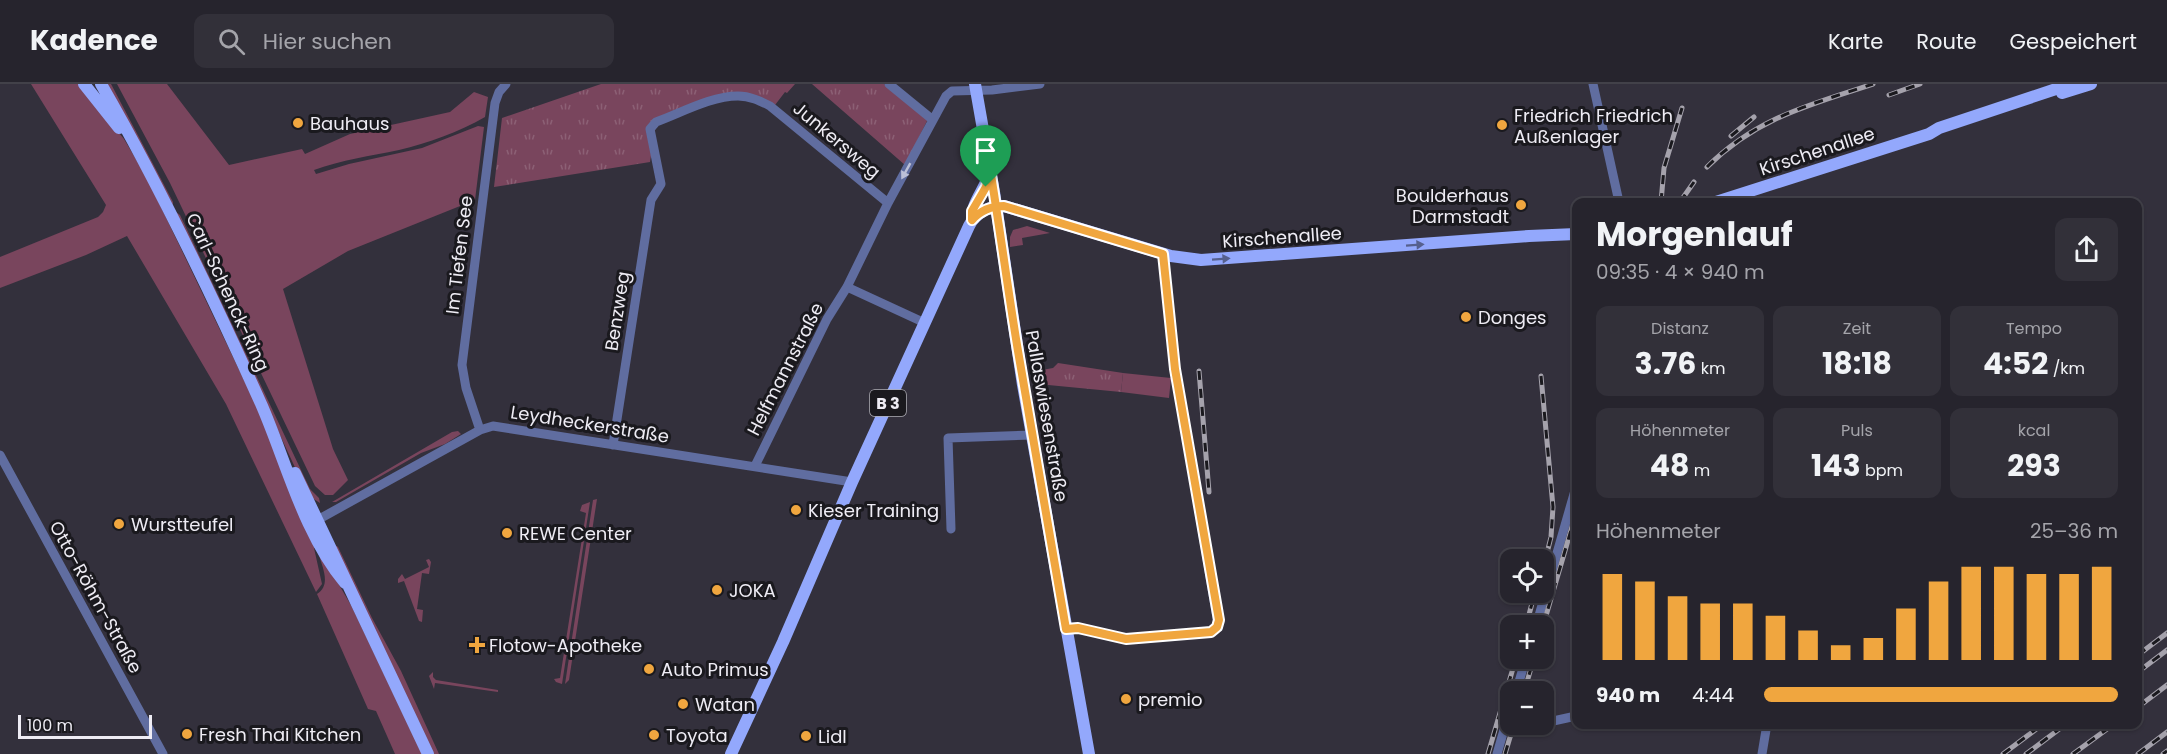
<!DOCTYPE html>
<html lang="de">
<meta charset="utf-8">
<style>
:root{--surface:#26242d;--page:#323039;--text:#f1f3f6;--muted:#a4a4aa;--line:#424149;--accent:#f0a63f}
body{margin:0;font-family:Poppins,sans-serif;background:var(--page);color:var(--text);height:100vh;display:flex;flex-direction:column;font-size:22px;white-space:nowrap}
*{box-sizing:border-box;margin:0}
p{font-size:20px;color:var(--muted)}
.icon{flex:none;width:33px;height:33px;fill:none;stroke:currentColor;stroke-width:2;stroke-linecap:round;stroke-linejoin:round}
.map{position:relative;flex:1;overflow:hidden}
.details{position:absolute;left:1572px;top:114px;width:570px;height:531px;display:flex;flex-direction:column;background:var(--surface);border-radius:12px;box-shadow:0 2px 4px #0004,0 0 0 2px var(--line)}
.details>*{flex:none}
.controls{position:absolute;left:1500px;top:465px;display:grid;gap:12px}
.controls a{display:grid;place-items:center;width:54px;height:54px;border-radius:12px;background:var(--surface);box-shadow:0 2px 4px #0004,0 0 0 2px var(--line);font-size:30px}
.scale{position:absolute;left:18px;bottom:15px;width:134px;box-sizing:border-box;padding-left:6px;border:3px solid #eeecf4;border-top:0;font-size:16px;line-height:21px;white-space:nowrap;color:#eeecf4;-webkit-text-stroke:4px #1a191e;paint-order:stroke}
.pin{position:absolute;display:grid;place-items:center;width:51px;height:51px;color:#fff;margin:-62px -26px;border-radius:50% 50% 50% 0;rotate:-45deg;box-shadow:0 0 6px #0007}
.pin .icon{rotate:45deg}
.round{display:grid;place-items:center;flex:none;width:63px;height:63px;border-radius:12px;background:var(--page)}
.overview{display:flex;align-items:center;justify-content:space-between;height:102px;padding:0 24px}
h1{font-size:33px;font-weight:700;line-height:45px}
.figures{display:grid;grid-template-columns:repeat(3,1fr);gap:9px;height:102px;padding:6px 24px}
.figures div{display:grid;align-content:center;border-radius:12px;background:var(--page);text-align:center}
.figures b{font-size:30px;font-weight:700}
.figures small{font-size:16px;font-weight:400}
.figures p{font-size:16px}
.chart{height:168px;padding:12px 24px}
.chart p{display:flex;justify-content:space-between}
.chart svg{width:100%;height:108px;margin-top:6px;stroke:var(--accent);stroke-width:6}
ul{padding:0 24px;list-style:none;font-size:20px}
li{display:grid;grid-template-columns:96px 72px 1fr;align-items:center;height:45px}
li i{height:15px;border-radius:8px;background:var(--accent)}
header{display:flex;align-items:center;gap:36px;box-sizing:border-box;height:84px;padding:0 30px;background:var(--surface);border-bottom:2px solid var(--line)}
header strong{font-size:28px}
nav{display:flex;gap:33px;margin-inline-start:auto;font-size:21px}
.search{width:420px;height:54px;background:var(--page);display:flex;align-items:center;gap:15px;box-sizing:border-box;padding:0 21px;border-radius:12px;color:var(--muted);font-size:22px}
.map>svg:first-child{display:block}
.grass{fill:#79455d}
.park{fill:url(#park-tufts)}
.lines{fill:none;stroke-linecap:round;stroke-linejoin:round}
.minor{stroke:#606da0;stroke-width:9}
.major{stroke:#93a8fc;stroke-width:12}
.rail-casing{stroke:#a5a2ac;stroke-width:5}
.rail{stroke:#1a191e;stroke-width:3;stroke-dasharray:9;stroke-linecap:butt}
.oneway{fill:#bcc0d7}
.oneway2{fill:#56608d}
.route-casing{stroke:#fff;stroke-width:12}
.route{stroke:#f0a63f;stroke-width:8}
.poi-dot{fill:#f0a63f;stroke:#1a191e;stroke-width:2}
.labels{text-anchor:middle;dominant-baseline:central;stroke-width:6;stroke-linejoin:round;paint-order:stroke}
.shield{fill:#1a191e;stroke:#aeadb4;stroke-width:1.5}
.shield-label{font-size:16px;font-weight:bold;fill:#eeecf4}
.poi-label{font-size:18px;fill:#eeecf4;stroke:#1a191e;text-anchor:start}
.street-label{font-size:18px;fill:#eeecf4;stroke:#1a191e}
</style>
<header>
<strong>Kadence</strong>
<div class="search"><svg class="icon" aria-label="search" viewBox="0 0 24 24"><circle cx="10" cy="10" r="6"/><path d="M15 15l6 6"/></svg>Hier suchen</div>
<nav><a>Karte</a><a>Route</a><a>Gespeichert</a></nav>
</header>
<div class="map">
<svg width="2167" height="670" viewBox="0 0 2167 670">
<defs>
<pattern id="park-tufts" width="24" height="20" patternUnits="userSpaceOnUse" patternTransform="scale(1.5)"><rect width="24" height="20" fill="#79455d"/><path d="M3 7l-1-3M5 7V3M7 7l1-3M15 17l-1-3M17 17v-4M19 17l1-3" fill="none" stroke="#8c6075"/></pattern>
</defs>
<rect width="100%" height="100%" fill="#33303c"/>
<path class="grass" d="M31,0H78L124,55L147,94L256,321L318,462L314,464L322,500L316,508L226,320L127,152L86,171L0,204V173L98,133L103,128L106,121Z
M107,0H111L173,118V121Z
M117,0H167L229,81L302,65L305,70L350,50L450,28L474,8L488,13L485,33C459,48 428,59 399,66C370,72 342,76 314,86L316,90L349,80L422,64L478,42L484,43L475,116L348,167L283,205L333,365L348,396L333,411H325L315,402L170,99Z
M176,128L180,131L310,405L319,414L320,419L309,412L306,407Z
M1027,142L1050,149L1022,154L1023,161L1010,163V153L1013,146Z
M1123,289L1171,294L1169,314L1121,308Z
M458,347L461,350L445,360L421,369L336,418H332L452,348Z
M597,415L569,596L565,600L593,416Z
M590,418L562,600L556,598L554,595L560,594L586,429L580,427L582,421Z
M335,461L338,463L372,534L401,587L439,670H433Z
M320,468L352,523L422,670H395L376,627L368,625L317,510C331,501 323,485 319,471Z
M429,475L431,478L429,490L422,489L417,525L423,526L422,538L419,537L404,497L398,499V495L402,490L405,495L429,483L426,476Z
M433,588V593L436,596L498,606V608L435,599L434,605L429,592Z"/>
<path class="park" d="M601,0H795L787,9L785,8L775,21L750,10L657,34L650,78L494,103L502,34Z
M812,0H884L928,35L905,81Z
M1058,279L1123,289L1121,308L1038,300L1036,287L1053,284Z"/>
<g class="lines">
<path class="minor" d="M889,0L933,36
M1593,0L1619,118
M847,203L925,239
M480,346L466,304L462,281L495,19L499,8L506,0
M613,361L651,116L661,100L650,45L656,38C681,29 711,12 738,12C750,12 760,17 770,22L888,119
M0,371L163,670
M755,382L827,235L847,203L888,119L946,12L952,7L992,6L1040,0
M312,439L480,346L493,342L852,398
M951,445L948,354L1032,351
M1536,542L1576,403
M1066,545L1078,544L1126,555L1207,548L1215,546L1218,540L1175,285L1163,170
M1516,608L1526,574
M1544,639L1576,632
M1506,642L1513,643L1533,640
M1497,670L1510,625
M1762,670L1767,640"/>
<path class="major" d="M84,0L119,44
M101,0C161,104 213,213 262,322C287,380 304,450 345,499
M975,0L994,108L1023,301L1089,670
M2062,9L2091,0
M1716,118L1929,50L1939,44L2071,0
M972,136C971,119 985,106 989,90
M295,389L428,670
M731,670L783,558L852,398L969,142C976,128 990,122 1004,122L1171,172L1201,176L1529,152L1576,150"/>
<g class="rail-casing">
<path id="rail" d="M1889,11L1920,0
M1731,52L1754,33
M1707,83C1756,34 1809,21 1873,0
M1661,118L1664,84L1682,24
M1680,118L1694,98
M1199,287L1209,408
M1541,292L1553,423L1551,453L1544,481
M1526,542L1535,508
M1543,542L1576,429
M2138,571L2167,549
M2138,588L2167,566
M1524,608L1534,574
M2138,623L2167,601
M1488,670L1516,574
M1505,670L1514,640
M2003,670L2043,640
M2026,670L2066,640
M2073,670L2114,640
M2138,670L2167,648
M2163,670L2167,667"/>
</g>
<use href="#rail" class="rail"/>
</g>
<defs><path id="oneway-solid" d="M-6-.8H1V-3.2L6.5 0L1 3.2V.8H-6Z" transform="scale(1.5)"/></defs>
<use class="oneway" href="#oneway-solid" transform="translate(906 87) rotate(119)"/>
<g class="oneway2">
<use href="#oneway-solid" transform="translate(1415 161) rotate(-4)"/>
<use href="#oneway-solid" transform="translate(1221 175) rotate(-4)"/>
</g>
<g class="lines">
<g class="route-casing">
<path id="route" d="M986,103L990,85C1000,145 1008,207 1018,267L1066,545L1078,544L1126,555L1211,548L1217,543L1219,536L1175,285L1163,170L1004,122C992,122 980,127 972,136V127L986,103"/>
</g>
<use href="#route" class="route"/>
</g>
<g class="poi-dot">
<circle cx="298" cy="39" r="6"/>
<circle cx="1502" cy="41" r="6"/>
<circle cx="1521" cy="121" r="6"/>
<circle cx="1466" cy="233" r="6"/>
<circle cx="796" cy="426" r="6"/>
<circle cx="119" cy="440" r="6"/>
<circle cx="507" cy="449" r="6"/>
<circle cx="717" cy="506" r="6"/>
<path d="M474 552h6v6h6v6h-6v6h-6v-6h-6v-6h6z"/>
<circle cx="649" cy="585" r="6"/>
<circle cx="1126" cy="615" r="6"/>
<circle cx="683" cy="620" r="6"/>
<circle cx="187" cy="650" r="6"/>
<circle cx="654" cy="651" r="6"/>
<circle cx="806" cy="652" r="6"/>
</g>
<g class="labels">
<rect class="shield" x="870" y="306" width="36" height="26" rx="4.5"/>
<g class="shield-label">
<text x="888" y="319">B 3</text>
</g>
<g class="poi-label">
<text x="1514" y="31">Friedrich Friedrich<tspan x="1514" dy="21">Außenlager</tspan></text>
<text x="310" y="39">Bauhaus</text>
<text x="1509" y="111" text-anchor="end">Boulderhaus<tspan x="1509" dy="21">Darmstadt</tspan></text>
<text x="1478" y="233">Donges</text>
<text x="808" y="426">Kieser Training</text>
<text x="131" y="440">Wurstteufel</text>
<text x="519" y="449">REWE Center</text>
<text x="729" y="506">JOKA</text>
<text x="489" y="561">Flotow-Apotheke</text>
<text x="661" y="585">Auto Primus</text>
<text x="1138" y="615">premio</text>
<text x="695" y="620">Watan</text>
<text x="199" y="650">Fresh Thai Kitchen</text>
<text x="666" y="651">Toyota</text>
<text x="818" y="652">Lidl</text>
</g>
<g class="street-label">
<text transform="translate(837 56) rotate(40)">Junkersweg</text>
<text transform="translate(1817 67) rotate(-18)">Kirschenallee</text>
<text transform="translate(1282 153) rotate(-4)">Kirschenallee</text>
<text transform="translate(459 171) rotate(-83)">Im Tiefen See</text>
<text transform="translate(228 208) rotate(65)">Carl-Schenck-Ring</text>
<text transform="translate(617 227) rotate(-81)">Benzweg</text>
<text transform="translate(785 285) rotate(-63)">Helfmannstraße</text>
<text transform="translate(1047 332) rotate(80)">Pallaswiesenstraße</text>
<text transform="translate(590 340) rotate(9)">Leydheckerstraße</text>
<text transform="translate(96 513) rotate(61)">Otto-Röhm-Straße</text>
</g>
</g>
</svg>
<div class="controls">
<a><svg class="icon" aria-label="locate" viewBox="0 0 24 24"><circle cx="12" cy="12" r="6"/><path d="M12 2v4M12 18v4M2 12h4M18 12h4"/></svg></a>
<a>+</a>
<a>−</a>
</div>
<div class="scale">100 m</div>
<div class="pin" style="left:986px;top:103px;background:#1e9e55"><svg class="icon" aria-label="arrive" viewBox="0 0 24 24"><path d="M6 21V4h12l-3 4 3 4H6"/></svg></div>
<section class="details">
<div class="overview"><div><h1>Morgenlauf</h1><p>09:35 · 4 × 940 m</p></div><a class="round"><svg class="icon" aria-label="share" viewBox="0 0 24 24"><path d="M12 15V3M7 8l5-5 5 5M5 13v7h14v-7"/></svg></a></div>
<div class="figures">
<div><p>Distanz</p><b>3.76<small> km</small></b></div>
<div><p>Zeit</p><b>18:18</b></div>
<div><p>Tempo</p><b>4:52<small> /km</small></b></div>
</div>
<div class="figures">
<div><p>Höhenmeter</p><b>48<small> m</small></b></div>
<div><p>Puls</p><b>143<small> bpm</small></b></div>
<div><p>kcal</p><b>293</b></div>
</div>
<div class="chart"><p><span>Höhenmeter</span>25–36 m</p>
<svg viewBox="0 0 160 44" preserveAspectRatio="none"><path d="M5 44V9M15 44V12M25 44V18M35 44V21M45 44V21M55 44V26M65 44V32M75 44V38M85 44V35M95 44V23M105 44V12M115 44V6M125 44V6M135 44V9M145 44V9M155 44V6"/></svg>
</div>
<ul>
<li><b>940 m</b>4:44<i style="width:100%"></i></li>
</ul>
</section>
</div>
